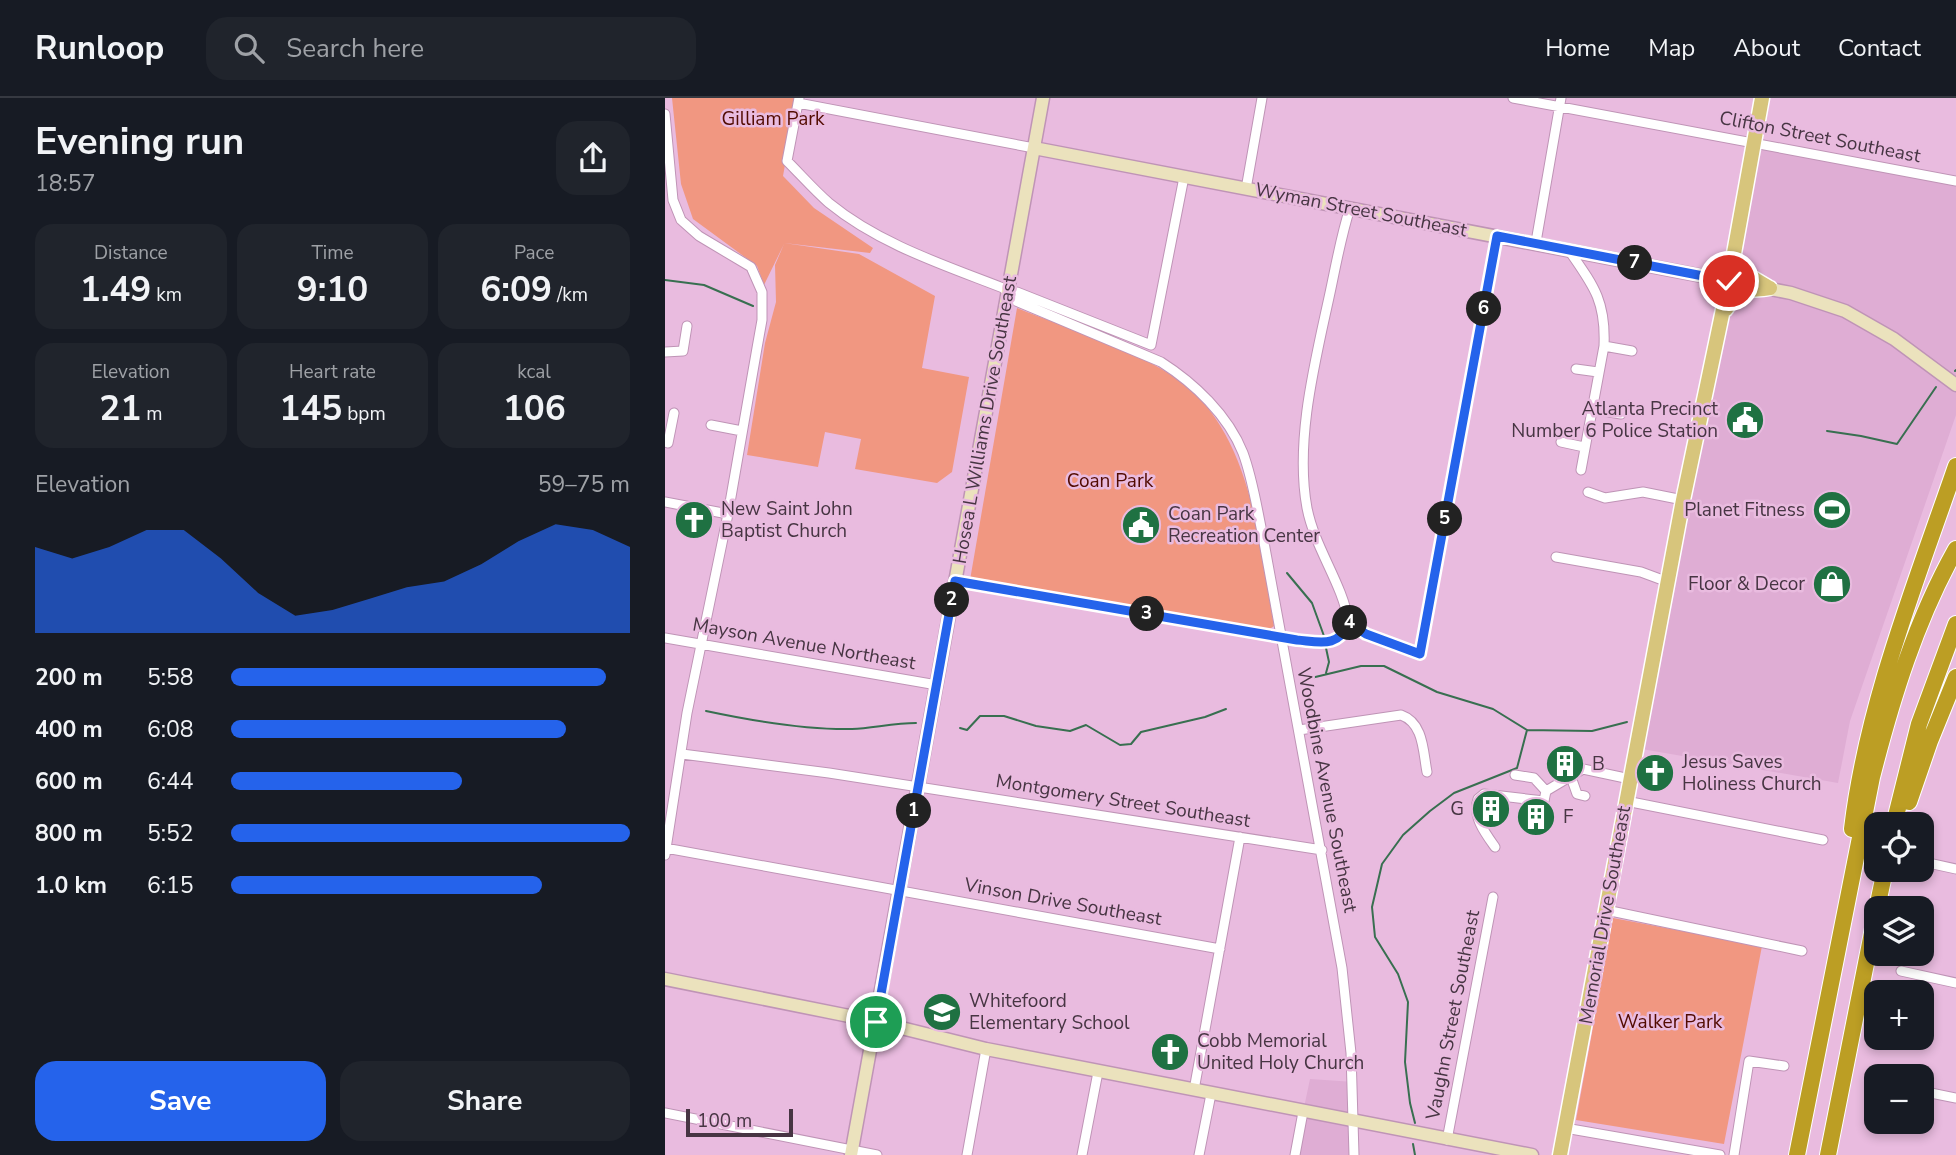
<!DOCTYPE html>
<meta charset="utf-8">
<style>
:root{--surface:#171b24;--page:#20242c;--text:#f1f3f6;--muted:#9ea1a6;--line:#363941;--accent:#2563eb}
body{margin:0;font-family:"Nunito Sans",sans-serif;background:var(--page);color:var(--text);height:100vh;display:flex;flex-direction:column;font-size:26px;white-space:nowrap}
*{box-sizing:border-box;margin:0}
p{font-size:23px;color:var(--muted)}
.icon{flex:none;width:38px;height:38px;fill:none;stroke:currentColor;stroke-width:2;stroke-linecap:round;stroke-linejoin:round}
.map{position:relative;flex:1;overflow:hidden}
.drawer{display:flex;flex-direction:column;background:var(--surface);width:665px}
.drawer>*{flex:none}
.buttons{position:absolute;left:1199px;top:714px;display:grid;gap:14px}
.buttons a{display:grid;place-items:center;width:70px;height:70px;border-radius:14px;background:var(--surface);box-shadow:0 4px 10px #0003;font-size:35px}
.scale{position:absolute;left:21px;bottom:18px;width:107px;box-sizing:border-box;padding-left:7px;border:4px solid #473543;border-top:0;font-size:19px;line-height:24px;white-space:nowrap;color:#473543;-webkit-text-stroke:5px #e9bbdf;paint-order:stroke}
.pin{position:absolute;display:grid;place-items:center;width:60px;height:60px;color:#fff;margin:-30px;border:4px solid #fff;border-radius:50%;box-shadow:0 2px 7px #0007}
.km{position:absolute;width:35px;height:35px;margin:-18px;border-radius:50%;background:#222;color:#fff;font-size:19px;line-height:35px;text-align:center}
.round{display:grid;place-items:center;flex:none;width:74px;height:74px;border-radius:21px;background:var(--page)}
.summary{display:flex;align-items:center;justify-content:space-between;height:119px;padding:0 35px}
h1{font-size:38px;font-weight:700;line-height:52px}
.stats{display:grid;grid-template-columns:repeat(3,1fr);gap:10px;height:119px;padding:7px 35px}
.stats div{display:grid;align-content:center;border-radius:18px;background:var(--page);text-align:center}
.stats b{font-size:35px;font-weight:700}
.stats small{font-size:19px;font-weight:400}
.stats p{font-size:19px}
.chart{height:196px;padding:14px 35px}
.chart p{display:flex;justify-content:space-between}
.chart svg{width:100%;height:126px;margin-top:7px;fill:var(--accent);opacity:.7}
.action{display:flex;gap:14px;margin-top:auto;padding:14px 35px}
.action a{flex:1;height:80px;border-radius:21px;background:var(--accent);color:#fff;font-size:28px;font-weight:700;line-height:80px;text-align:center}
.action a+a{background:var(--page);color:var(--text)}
ul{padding:0 35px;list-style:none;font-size:23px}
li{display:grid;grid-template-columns:112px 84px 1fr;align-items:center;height:52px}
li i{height:18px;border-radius:9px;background:var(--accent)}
header{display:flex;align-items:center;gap:42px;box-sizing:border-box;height:98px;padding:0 35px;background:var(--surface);border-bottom:2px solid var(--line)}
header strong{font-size:33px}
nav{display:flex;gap:38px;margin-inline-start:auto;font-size:24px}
.search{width:490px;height:63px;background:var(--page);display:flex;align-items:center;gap:18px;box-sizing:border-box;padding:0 24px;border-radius:21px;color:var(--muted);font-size:26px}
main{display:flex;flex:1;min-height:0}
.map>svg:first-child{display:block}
.built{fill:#dfadd4}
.green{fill:#f19781}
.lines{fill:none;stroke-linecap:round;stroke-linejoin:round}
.stream{stroke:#386f50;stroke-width:2}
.street-casing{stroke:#bf94b6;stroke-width:11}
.secondary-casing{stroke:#bf94b6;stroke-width:15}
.primary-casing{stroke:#fff;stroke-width:17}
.highway-casing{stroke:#fff;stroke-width:18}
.street{stroke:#fff;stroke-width:9}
.secondary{stroke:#ebe2bd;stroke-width:12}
.primary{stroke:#d7c57c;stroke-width:14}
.highway{stroke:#bc9e24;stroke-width:16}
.route-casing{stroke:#fff;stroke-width:14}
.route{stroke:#2563eb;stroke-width:9}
.labels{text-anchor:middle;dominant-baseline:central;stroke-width:5;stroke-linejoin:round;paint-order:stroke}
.park-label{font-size:19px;fill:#520b00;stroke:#e9bbdf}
.street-label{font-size:19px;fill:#473543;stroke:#e9bbdf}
.poi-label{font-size:19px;fill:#473543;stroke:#e9bbdf;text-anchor:start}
</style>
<header>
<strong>Runloop</strong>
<div class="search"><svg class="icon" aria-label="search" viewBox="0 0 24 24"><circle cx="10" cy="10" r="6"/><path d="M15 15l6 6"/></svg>Search here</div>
<nav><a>Home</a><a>Map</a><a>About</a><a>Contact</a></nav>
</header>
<main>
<section class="drawer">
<div class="summary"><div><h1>Evening run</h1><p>18:57</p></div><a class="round"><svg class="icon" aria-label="share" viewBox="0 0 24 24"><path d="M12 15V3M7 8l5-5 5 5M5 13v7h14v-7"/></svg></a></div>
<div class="stats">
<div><p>Distance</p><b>1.49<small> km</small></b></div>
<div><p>Time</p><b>9:10</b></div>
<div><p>Pace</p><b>6:09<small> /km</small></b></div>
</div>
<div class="stats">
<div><p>Elevation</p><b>21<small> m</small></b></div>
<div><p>Heart rate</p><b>145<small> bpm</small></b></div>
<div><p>kcal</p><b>106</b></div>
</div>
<div class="chart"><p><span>Elevation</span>59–75 m</p>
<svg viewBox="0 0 160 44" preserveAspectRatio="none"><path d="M0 44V14L10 18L20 14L30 8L40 8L50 18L60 30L70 38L80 36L90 32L100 28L110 26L120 20L130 12L140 6L150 8L160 14V44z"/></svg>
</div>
<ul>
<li><b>200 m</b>5:58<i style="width:94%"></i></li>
<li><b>400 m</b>6:08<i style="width:84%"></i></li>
<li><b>600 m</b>6:44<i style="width:58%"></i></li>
<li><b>800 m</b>5:52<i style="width:100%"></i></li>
<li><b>1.0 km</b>6:15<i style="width:78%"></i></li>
</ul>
<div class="action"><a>Save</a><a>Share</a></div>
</section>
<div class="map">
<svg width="1291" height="1057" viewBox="0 0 1291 1057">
<rect width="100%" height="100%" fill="#e9bbdf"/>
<path class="built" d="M1086,42L1291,85V317L1185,623L1173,685L971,650Z
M645,981L689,984L687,1057H629Z"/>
<path class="green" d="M7,0H132L118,78L149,110L208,150L205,155L119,145L194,156L270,198L257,270L304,279L287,374L272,385L190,371L196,341L160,334L153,369L82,357L100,245L111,204L110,167L119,146L99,187L92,168L28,121L16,86Z
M352,210C404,231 461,248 508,278C587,330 594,444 609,528L602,533L305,482Z
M948,820L1097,848L1059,1046L911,1022Z"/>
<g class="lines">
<path class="stream" d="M0,182L39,187L88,208
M1290,273L1291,272
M1162,333L1196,338L1232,346L1271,289
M622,475L647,505L659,538
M661,575L664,564L661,550
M642,581L696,568H719L772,594L828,611L862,632L927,633L962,624
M41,613C88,623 139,632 187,631C208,630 229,625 251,625
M295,630L302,632L315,618H339L371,628L405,633L421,627L455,647L466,646L476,634L540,619L561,611
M750,1025L745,1005L740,964L743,904L733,876L710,839L707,809L717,766L738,737L765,713L789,695L852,670L862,632
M748,1046L750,1057"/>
<g class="street-casing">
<path id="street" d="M134,0L122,63C136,77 149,92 164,105C214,146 279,167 338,190L351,203L496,264C529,285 563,317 578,355C588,382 592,411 598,439L677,870L686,955L689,1057
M848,0L1291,83
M133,5L369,50
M0,16L8,102L16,122L34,138L86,169L97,194V222L92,250L63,416L22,615L0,757
M581,91L597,0
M685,110C675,141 670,173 663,204C649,268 630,345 642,410C650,451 677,484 684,525L701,536L755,556L832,138
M871,144L896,0
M903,151C928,187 941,202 939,248L916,372
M342,196L352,194L486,247L519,79
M939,248L967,253
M0,254L18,253L22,228
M911,271L933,274
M926,311L956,316
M46,327L77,333
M0,344L3,345L9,315
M896,344L919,349
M923,394L940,400L978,394L1018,402
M0,404L63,416
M891,459L976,474L1003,484
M290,483L632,542C655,544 673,550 684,525
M0,540L272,587
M634,632L736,617C759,625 758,654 762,674
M17,656L164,675L657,752
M850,677L869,680L881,693
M906,679L912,696L920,698
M961,703L1158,742
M830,749C820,735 807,718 813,701L819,696L879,703L881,693L918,671L965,681
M0,750L555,851
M1259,764L1291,771
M941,812L1137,853
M1236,873L1291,885
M529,992L575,739
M1256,993L1291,1000
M0,1015L212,1057
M900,1030L1055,1057
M782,1042L828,799
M302,1057L321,951
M417,1057L433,974
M534,1057L546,996
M630,1057L638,1014
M1069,1057L1084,963L1119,968"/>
</g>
<g class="secondary-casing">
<path id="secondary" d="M369,50L1126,195L1180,213L1229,241L1291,287
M0,881L204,922L321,951L867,1057
M186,1057L378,0"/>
</g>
<g class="primary-casing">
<path id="primary" d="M1069,159L1076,173L1103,189
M1061,211C1075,186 1082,194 1105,190
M895,1057L1018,402L1064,183L1097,0"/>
</g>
<g class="highway-casing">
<path id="highway" d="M1244,704L1265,643L1291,579
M1229,726L1254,626L1291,526
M1187,731C1202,606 1250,487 1291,368
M1212,810L1220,772
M1132,1057L1207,679C1227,601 1251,522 1291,451
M1163,1057L1211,815"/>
</g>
<use href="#street" class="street"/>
<use href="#secondary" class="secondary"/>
<use href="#primary" class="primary"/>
<use href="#highway" class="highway"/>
</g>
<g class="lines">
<g class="route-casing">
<path id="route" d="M211,924L290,483L632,542C656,544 673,550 684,525L701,536L755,556L832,138L1064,183"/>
</g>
<use href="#route" class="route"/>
</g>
<defs>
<g id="civic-disc" transform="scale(2.0125)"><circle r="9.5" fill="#1f7142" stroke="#e9bbdf"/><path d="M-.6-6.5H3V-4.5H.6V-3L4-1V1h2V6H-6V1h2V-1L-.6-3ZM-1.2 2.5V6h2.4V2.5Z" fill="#fff"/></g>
<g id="stadium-disc" transform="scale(2.0125)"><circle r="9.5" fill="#1f7142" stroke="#e9bbdf"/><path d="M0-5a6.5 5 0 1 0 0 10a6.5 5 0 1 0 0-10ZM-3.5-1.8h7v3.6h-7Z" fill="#fff"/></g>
<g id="church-disc" transform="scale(2.0125)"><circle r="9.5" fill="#1f7142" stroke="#e9bbdf"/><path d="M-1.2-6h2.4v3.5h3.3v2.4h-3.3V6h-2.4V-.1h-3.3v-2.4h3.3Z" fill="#fff"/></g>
<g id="shop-disc" transform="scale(2.0125)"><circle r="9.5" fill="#1f7142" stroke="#e9bbdf"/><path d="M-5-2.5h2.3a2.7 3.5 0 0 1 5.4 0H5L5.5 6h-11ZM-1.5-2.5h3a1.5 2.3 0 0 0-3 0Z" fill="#fff"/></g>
<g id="building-disc" transform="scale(2.0125)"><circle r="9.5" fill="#1f7142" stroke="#e9bbdf"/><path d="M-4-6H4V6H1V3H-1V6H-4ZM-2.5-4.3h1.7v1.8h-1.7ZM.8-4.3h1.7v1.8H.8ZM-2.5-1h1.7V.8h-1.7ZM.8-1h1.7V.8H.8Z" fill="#fff"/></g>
<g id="school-disc" transform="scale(2.0125)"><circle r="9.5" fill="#1f7142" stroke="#e9bbdf"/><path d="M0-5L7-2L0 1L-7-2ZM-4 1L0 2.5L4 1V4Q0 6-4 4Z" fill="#fff"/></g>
</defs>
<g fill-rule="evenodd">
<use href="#civic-disc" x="1080" y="322"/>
<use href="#stadium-disc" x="1167" y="412"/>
<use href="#church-disc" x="29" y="422"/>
<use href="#civic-disc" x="476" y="427"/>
<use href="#shop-disc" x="1167" y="486"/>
<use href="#building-disc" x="900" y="666"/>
<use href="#church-disc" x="990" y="675"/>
<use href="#building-disc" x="826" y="711"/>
<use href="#building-disc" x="871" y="719"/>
<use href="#school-disc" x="277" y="914"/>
<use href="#church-disc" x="505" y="954"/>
</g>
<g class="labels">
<g class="park-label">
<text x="108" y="21">Gilliam Park</text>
<text x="445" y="383">Coan Park</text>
<text x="1005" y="924">Walker Park</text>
</g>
<g class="street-label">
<text transform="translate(1155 39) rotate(11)">Clifton Street Southeast</text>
<text transform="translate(696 112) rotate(11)">Wyman Street Southeast</text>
<text transform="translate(320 322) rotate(-80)">Hosea L Williams Drive Southeast</text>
<text transform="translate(139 546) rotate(10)">Mayson Avenue Northeast</text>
<text transform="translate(662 692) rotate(79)">Woodbine Avenue Southeast</text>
<text transform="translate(458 703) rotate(9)">Montgomery Street Southeast</text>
<text transform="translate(398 804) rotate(10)">Vinson Drive Southeast</text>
<text transform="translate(940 817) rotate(-80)">Memorial Drive Southeast</text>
<text transform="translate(788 917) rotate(-79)">Vaughn Street Southeast</text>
</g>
<g class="poi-label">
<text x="1053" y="311" text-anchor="end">Atlanta Precinct<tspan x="1053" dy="22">Number 6 Police Station</tspan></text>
<text x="56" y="411">New Saint John<tspan x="56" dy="22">Baptist Church</tspan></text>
<text x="1140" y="412" text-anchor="end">Planet Fitness</text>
<text x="503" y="416">Coan Park<tspan x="503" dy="22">Recreation Center</tspan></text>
<text x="1140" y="486" text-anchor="end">Floor &amp; Decor</text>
<text x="1017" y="664">Jesus Saves<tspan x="1017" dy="22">Holiness Church</tspan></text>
<text x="927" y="666">B</text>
<text x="799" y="711" text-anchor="end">G</text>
<text x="898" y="719">F</text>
<text x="304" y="903">Whitefoord<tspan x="304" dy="22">Elementary School</tspan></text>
<text x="532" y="943">Cobb Memorial<tspan x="532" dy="22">United Holy Church</tspan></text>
</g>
</g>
</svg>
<div class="buttons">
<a><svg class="icon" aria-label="locate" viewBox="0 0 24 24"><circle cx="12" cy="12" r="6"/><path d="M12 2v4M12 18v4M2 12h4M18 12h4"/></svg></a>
<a><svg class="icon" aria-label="layers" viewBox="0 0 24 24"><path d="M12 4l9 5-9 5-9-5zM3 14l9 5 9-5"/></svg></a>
<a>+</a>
<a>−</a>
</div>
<div class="scale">100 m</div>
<div class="pin" style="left:211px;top:924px;background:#1e9e55"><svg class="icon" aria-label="arrive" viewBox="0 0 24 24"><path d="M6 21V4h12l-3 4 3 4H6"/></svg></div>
<div class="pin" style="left:1064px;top:183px;background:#d93025"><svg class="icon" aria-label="check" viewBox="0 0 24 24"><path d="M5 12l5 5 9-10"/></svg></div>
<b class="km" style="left:249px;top:713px">1</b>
<b class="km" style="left:287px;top:502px">2</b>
<b class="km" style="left:482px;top:516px">3</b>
<b class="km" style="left:685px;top:525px">4</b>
<b class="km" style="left:780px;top:421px">5</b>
<b class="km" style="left:819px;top:211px">6</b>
<b class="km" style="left:970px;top:165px">7</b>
</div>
</main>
